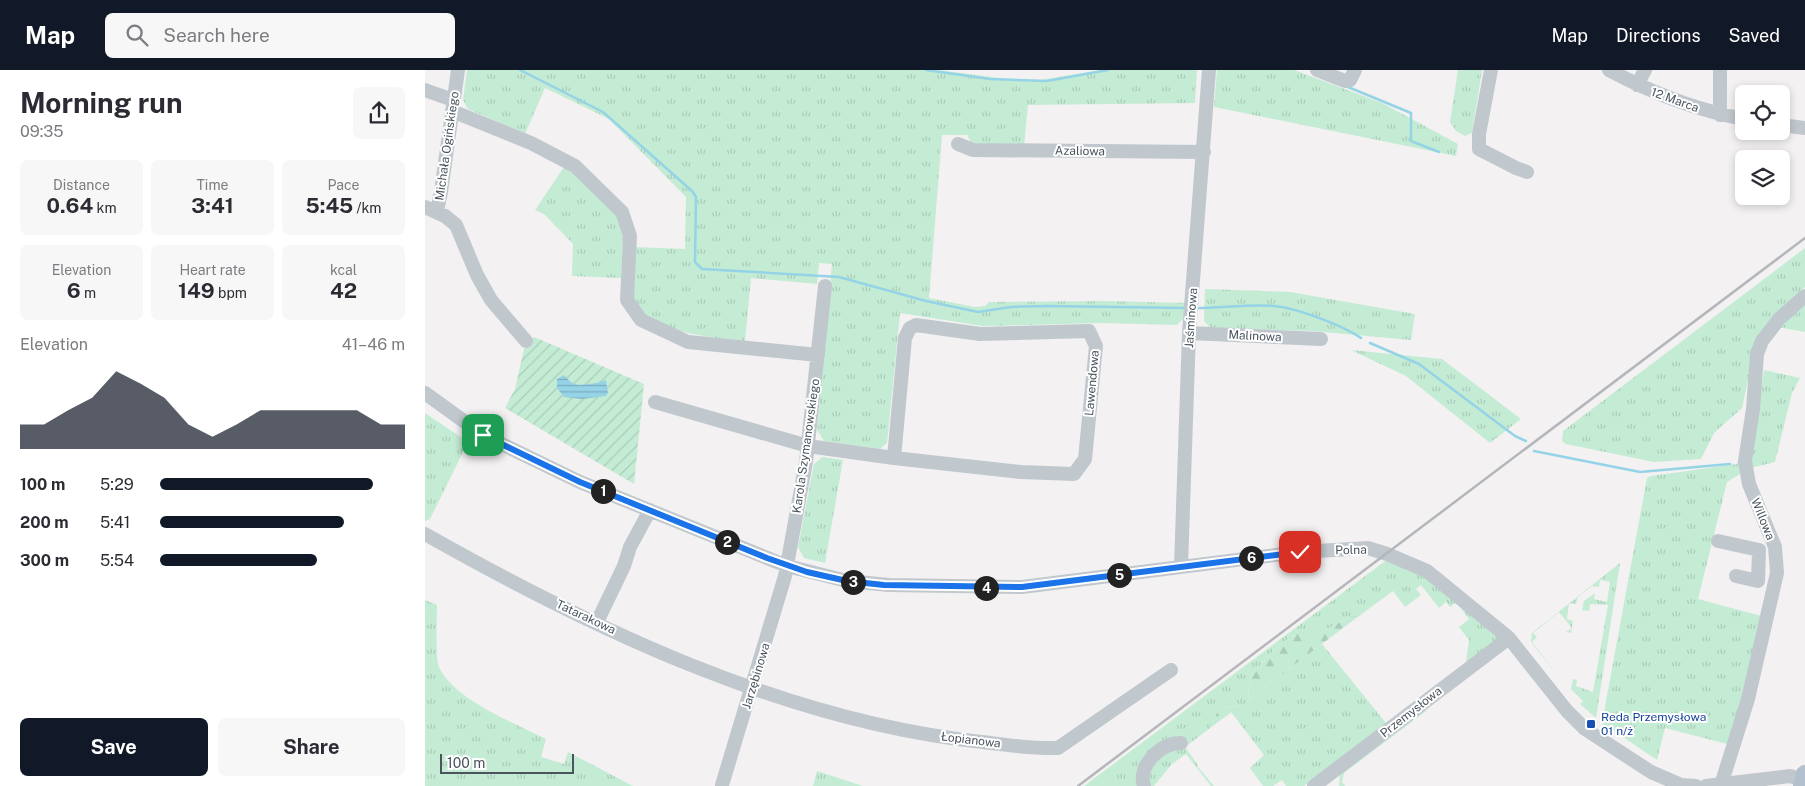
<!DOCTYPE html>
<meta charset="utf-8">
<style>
:root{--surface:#fff;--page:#f7f7f7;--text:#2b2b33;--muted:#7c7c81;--accent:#111827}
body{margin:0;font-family:"Public Sans",sans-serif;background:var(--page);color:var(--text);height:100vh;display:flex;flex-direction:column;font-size:19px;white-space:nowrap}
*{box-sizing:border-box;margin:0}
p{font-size:16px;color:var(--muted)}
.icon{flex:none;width:28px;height:28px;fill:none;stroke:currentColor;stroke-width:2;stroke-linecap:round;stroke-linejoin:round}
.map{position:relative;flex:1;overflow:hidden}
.sheet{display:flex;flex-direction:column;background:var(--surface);width:425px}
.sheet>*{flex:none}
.buttons{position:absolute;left:1310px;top:15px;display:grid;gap:10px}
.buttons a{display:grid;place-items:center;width:55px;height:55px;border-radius:8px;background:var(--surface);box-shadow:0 2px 8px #0003;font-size:25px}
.scale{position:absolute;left:15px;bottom:12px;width:134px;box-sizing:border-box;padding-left:5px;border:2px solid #4a545d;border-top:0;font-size:14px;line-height:18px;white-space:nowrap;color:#4a545d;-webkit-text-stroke:4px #fff;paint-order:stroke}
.pin{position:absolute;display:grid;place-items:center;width:42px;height:42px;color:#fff;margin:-21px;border-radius:10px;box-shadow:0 2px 8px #0006}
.km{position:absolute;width:25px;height:25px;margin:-12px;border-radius:50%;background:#222;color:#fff;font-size:14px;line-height:25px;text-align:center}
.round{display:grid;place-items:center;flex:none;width:52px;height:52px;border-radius:8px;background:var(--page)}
.head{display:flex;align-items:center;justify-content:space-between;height:85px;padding:0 20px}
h1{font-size:28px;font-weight:700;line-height:38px}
.metrics{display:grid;grid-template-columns:repeat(3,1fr);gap:8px;height:85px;padding:5px 20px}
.metrics div{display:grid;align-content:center;border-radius:8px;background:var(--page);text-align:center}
.metrics b{font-size:21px;font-weight:700}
.metrics small{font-size:14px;font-weight:400}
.metrics p{font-size:14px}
.chart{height:140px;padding:10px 20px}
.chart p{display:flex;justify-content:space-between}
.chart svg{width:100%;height:90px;margin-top:5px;fill:var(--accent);opacity:.7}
.primary-button{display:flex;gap:10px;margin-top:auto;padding:10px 20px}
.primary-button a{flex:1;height:58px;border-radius:8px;background:var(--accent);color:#fff;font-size:20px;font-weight:700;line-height:58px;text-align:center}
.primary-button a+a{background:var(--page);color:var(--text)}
ul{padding:0 20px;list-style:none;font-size:16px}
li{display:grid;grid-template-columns:80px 60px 1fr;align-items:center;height:38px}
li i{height:12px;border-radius:6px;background:var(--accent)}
header{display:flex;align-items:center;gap:30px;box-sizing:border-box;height:70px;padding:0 25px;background:var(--accent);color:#fff}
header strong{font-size:24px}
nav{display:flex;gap:28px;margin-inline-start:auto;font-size:18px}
.search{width:350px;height:45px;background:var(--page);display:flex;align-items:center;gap:12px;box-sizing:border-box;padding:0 18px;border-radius:8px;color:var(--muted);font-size:19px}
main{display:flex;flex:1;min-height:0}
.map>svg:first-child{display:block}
.grass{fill:url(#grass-tufts)}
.forest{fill:url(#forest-firs)}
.garden{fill:url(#garden-furrows)}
.water{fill:url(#water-rules)}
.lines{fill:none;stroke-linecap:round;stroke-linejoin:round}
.stream{stroke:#95d3e6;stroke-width:2.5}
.minor{stroke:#c0c8ce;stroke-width:14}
.major{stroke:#b3c0cd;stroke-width:18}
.rail{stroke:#b4b6bb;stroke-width:2.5}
.route-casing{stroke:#fff;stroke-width:10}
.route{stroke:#1a73e8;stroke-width:6}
.transit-dot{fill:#1a4fb4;stroke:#fff;stroke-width:2}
.labels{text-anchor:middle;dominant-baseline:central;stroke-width:4;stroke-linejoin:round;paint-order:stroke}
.street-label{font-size:12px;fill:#4a545d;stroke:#fff}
.transit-label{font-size:12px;fill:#164399;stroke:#fff;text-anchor:start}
</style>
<header>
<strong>Map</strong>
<div class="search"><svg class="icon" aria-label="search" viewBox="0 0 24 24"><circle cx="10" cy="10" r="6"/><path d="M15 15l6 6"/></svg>Search here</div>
<nav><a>Map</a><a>Directions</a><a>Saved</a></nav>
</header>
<main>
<section class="sheet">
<div class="head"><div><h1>Morning run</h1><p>09:35</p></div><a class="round"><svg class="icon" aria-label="share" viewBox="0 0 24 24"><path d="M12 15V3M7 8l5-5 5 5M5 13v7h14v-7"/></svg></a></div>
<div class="metrics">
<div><p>Distance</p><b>0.64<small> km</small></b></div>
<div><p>Time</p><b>3:41</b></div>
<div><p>Pace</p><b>5:45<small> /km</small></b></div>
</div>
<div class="metrics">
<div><p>Elevation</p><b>6<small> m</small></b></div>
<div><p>Heart rate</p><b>149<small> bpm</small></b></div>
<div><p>kcal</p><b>42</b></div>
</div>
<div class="chart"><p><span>Elevation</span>41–46 m</p>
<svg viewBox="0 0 160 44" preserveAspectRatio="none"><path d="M0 44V32L10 32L20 25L30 19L40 6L50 12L60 19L70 32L80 38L90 32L100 25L110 25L120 25L130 25L140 25L150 32L160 32V44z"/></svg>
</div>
<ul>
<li><b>100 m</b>5:29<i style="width:87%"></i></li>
<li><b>200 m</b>5:41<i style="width:75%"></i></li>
<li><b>300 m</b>5:54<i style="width:64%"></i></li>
</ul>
<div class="primary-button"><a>Save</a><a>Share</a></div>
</section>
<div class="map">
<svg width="1380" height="716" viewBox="0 0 1380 716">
<defs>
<pattern id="grass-tufts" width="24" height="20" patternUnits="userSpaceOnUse" patternTransform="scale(1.25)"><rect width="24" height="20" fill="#c4ecd5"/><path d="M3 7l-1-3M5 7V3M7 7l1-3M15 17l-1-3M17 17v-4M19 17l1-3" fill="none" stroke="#aaccb9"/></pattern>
<pattern id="forest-firs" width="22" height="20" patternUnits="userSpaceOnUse" patternTransform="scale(1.25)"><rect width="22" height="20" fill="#c4ecd5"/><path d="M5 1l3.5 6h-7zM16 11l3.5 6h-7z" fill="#aaccb9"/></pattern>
<pattern id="garden-furrows" width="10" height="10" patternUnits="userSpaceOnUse" patternTransform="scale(1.25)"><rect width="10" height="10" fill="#c4ecd5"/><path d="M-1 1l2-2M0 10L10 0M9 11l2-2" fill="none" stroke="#aaccb9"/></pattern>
<pattern id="water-rules" width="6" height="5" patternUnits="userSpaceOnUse" patternTransform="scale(1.25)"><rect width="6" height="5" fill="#95d3e6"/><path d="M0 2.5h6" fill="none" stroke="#7caebe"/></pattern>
</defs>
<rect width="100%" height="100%" fill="#f3f1f1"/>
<path class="grass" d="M42,0H513L604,12L675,0H772L770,33L603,35L599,76H548L542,65H517L504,228L550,237L560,236L564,232L680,231L761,233L758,249L752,255L678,253L558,256L475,243L462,373L455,379L399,371L392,360L407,194L394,193L392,214L326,208L320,271C290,268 224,263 210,232C206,222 211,189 211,177L260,179L261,127L184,49L120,18L100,64L43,39L38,30Z
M792,0H869L957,33L1033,74L1031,86L789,37Z
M1033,0H1057L1047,63L1040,66L1031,61L1025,52Z
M139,97L147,101L191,145L198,168L196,208L147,206L148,174L119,144L110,140Z
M1380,178V217L1349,245L1331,273L1317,338L1289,363L1276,389L1229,392L1141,374L1137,371L1138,361Z
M780,219L865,222L990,244L986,270L887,261L786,258L779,251Z
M1380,233V262L1353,257Z
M926,280L1017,289L1096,349L1065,373L981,306Z
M1339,300L1375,308L1367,323L1350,392L1325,398L1302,412L1273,529L1340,547L1306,675L1240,658L1232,690L1177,653L1222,408L1226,406L1312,394L1332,345Z
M0,343L37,368L40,378L5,449L0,451Z
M397,387L418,390L400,493L379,488L373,477L389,394Z
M963,489L977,497L1000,506L1073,568L1071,573L1046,592L1041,591L1044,570L1034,557L1044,549L1031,532L1025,537L1021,532L1014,538L996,515L991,519L996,525L980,537L968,521L934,546H926L894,564H870L849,580L825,606L823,630L897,574L961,653L879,716H861L857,710L848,716H838L825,698L839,685L806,642L813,636L794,638L785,658L763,675L762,670C741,664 711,695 716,716H659Z
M1195,493L1171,648L1155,634L1158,631L1146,619L1148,609L1152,610L1151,616L1168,622L1183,535L1165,534L1164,541L1157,540L1159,531L1170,523L1169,529L1182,532L1185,512L1175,510L1174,517L1167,516L1153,527L1151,534L1144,533L1142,549L1148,551L1146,563L1141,562L1147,558L1134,542L1108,563L1112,567L1107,572L1134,607L1106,572L1107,563Z
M0,530L12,535C12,549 10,587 14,597C29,630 90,653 121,669L116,687L139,694L143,682L208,716H0Z
M998,637L1001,641L919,703L917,712L920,716H914L915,703Z
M760,677L773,695L772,696L789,716H786L761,684L747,694L729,716H721C727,686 728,679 760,677Z
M392,701L438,716H388Z"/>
<path class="forest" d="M926,546H934L823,630L825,606L849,580L870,564H894Z
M815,636L785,658L794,638Z"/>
<path class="garden" d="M109,267L219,314L209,414L80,338L90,319L99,279Z"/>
<path class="water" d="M139,305C142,308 145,312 149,314C154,316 176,313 181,310L183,323L181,326L157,329L139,327L132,318V309Z"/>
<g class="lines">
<path class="stream" d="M95,0L178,42L267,121L271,127L270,192L277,199L414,207L501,231L553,242L586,237L621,236L761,238
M501,0L565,9L622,11L683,0
M923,17L986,43V71L1014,82
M771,238C797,238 824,234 849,236C872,238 917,255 936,268
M945,273L994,294L1090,366L1101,371
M1109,381L1215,402L1305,394"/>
<path class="minor" d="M892,0L920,11L925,10L930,0
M1066,0L1054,64V79L1091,98L1102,102
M1184,0C1227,23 1271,40 1319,49
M1212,15L1220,0
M0,20L28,30
M27,41L106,73L150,96L197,142L205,166L202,230L216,250L263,272L393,285
M1295,45V0
M1356,55L1380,58
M533,74L548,80L779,82
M0,137L20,146L31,155L52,205L66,230L101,271
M12,141L16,122L33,0
M491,255L555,264L664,261L671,276L660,389L649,404L596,402L469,388L480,268L485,258Z
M764,263L896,269
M0,323L58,365L155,412L362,496L422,511L464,515L597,517L875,482L943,478L962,484L1002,501L1084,568L1142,641L1160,659L1226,702L1256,715L1271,716
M230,332L383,376L469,388
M0,464C168,559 363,652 557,672C582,675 608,679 633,678L746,600
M1293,471L1334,480L1333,511L1311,506
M756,496L764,263L784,0
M172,552L199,496L205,477L225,440
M297,715L360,506L381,392L400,216
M1296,715L1323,629L1352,503L1350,477L1324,414L1320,391L1328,339L1332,284L1337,271L1354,249L1380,226
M719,716C712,696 736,672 756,673
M889,716L1084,568
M1281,716L1365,706L1379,710"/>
<path class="major" d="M1377,716L1380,704"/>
<path class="rail" d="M653,716L1380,168"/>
</g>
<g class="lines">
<g class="route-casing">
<path id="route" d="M58,365L155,412L342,488L382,502L422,511L459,515L597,517L875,482"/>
</g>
<use href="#route" class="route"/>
</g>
<rect class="transit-dot" x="1161" y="649" width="10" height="10" rx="2.5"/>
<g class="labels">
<g class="street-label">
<text transform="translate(1250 30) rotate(20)">12 Marca</text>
<text transform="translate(22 76) rotate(-82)">Michała Ogińskiego</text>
<text transform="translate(655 81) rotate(1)">Azaliowa</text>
<text transform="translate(766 248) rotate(-86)">Jaśminowa</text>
<text transform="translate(830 266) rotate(3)">Malinowa</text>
<text transform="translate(667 313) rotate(-85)">Lawendowa</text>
<text transform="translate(381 376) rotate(-82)">Karola Szymanowskiego</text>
<text transform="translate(1338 449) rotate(68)">Willowa</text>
<text transform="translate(926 480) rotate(-1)">Polna</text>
<text transform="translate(161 547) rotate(25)">Tatarakowa</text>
<text transform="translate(331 606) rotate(-73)">Jarzębinowa</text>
<text transform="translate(986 642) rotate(-38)">Przemysłowa</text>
<text transform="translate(546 670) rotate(7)">Łopianowa</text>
</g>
<g class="transit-label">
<text x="1176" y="647">Reda Przemysłowa<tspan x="1176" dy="14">01 n/ż</tspan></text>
</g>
</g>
</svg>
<div class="buttons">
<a><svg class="icon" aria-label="locate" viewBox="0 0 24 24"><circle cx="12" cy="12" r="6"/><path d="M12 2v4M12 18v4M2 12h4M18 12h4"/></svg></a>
<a><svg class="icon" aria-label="layers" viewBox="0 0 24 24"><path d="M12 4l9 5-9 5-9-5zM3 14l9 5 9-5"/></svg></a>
</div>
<div class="scale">100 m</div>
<div class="pin" style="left:58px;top:365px;background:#1e9e55"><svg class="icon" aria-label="arrive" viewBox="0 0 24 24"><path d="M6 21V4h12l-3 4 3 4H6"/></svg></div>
<div class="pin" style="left:875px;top:482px;background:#d93025"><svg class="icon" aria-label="check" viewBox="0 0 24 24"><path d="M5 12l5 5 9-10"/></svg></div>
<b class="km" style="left:178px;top:421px">1</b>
<b class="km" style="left:302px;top:472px">2</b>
<b class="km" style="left:428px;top:512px">3</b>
<b class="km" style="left:561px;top:518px">4</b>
<b class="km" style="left:694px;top:505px">5</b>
<b class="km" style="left:826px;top:488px">6</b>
</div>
</main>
